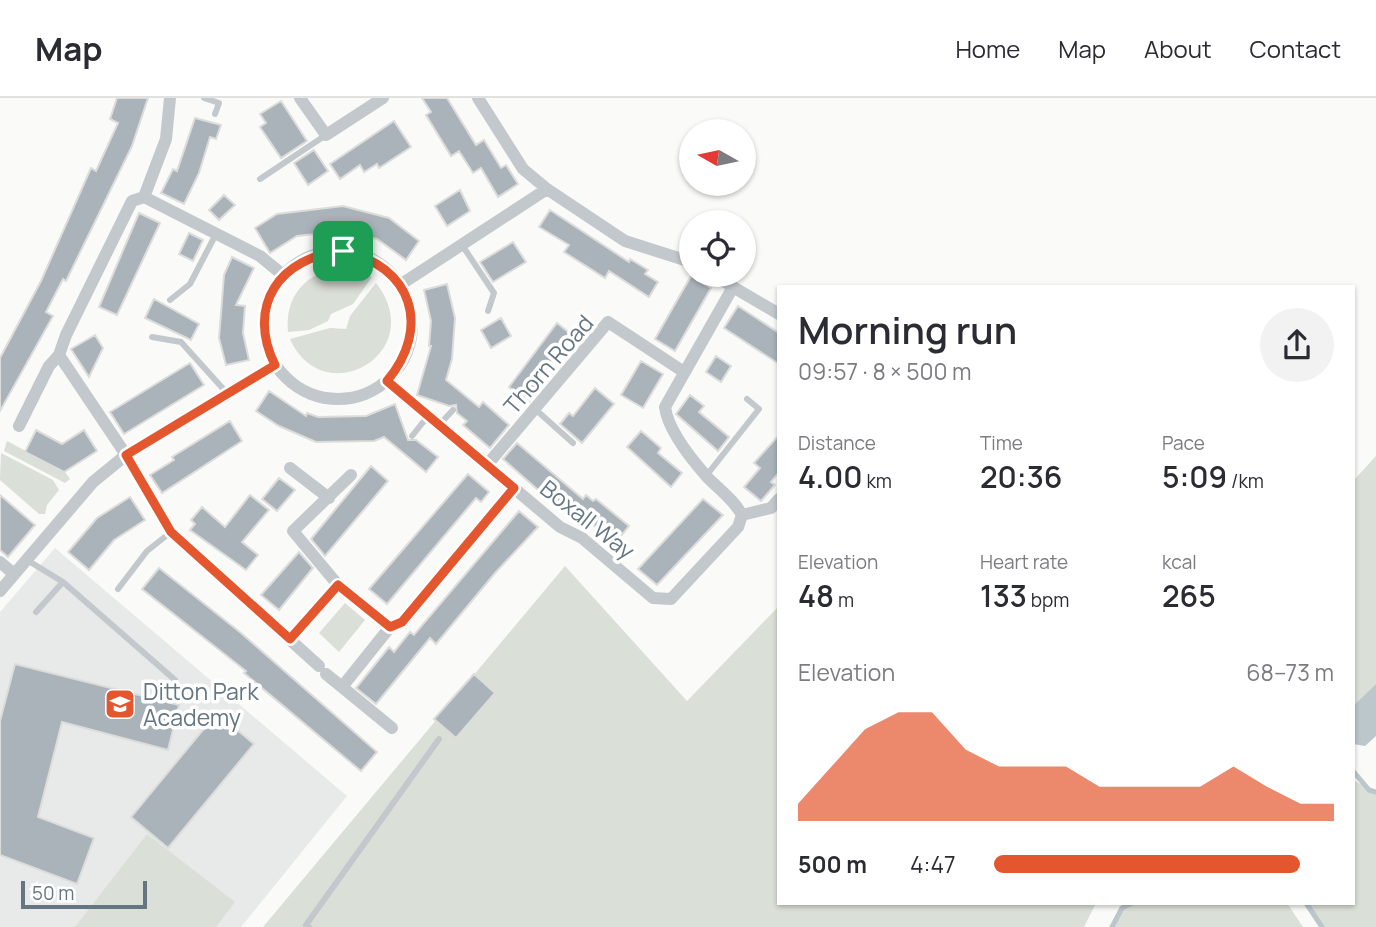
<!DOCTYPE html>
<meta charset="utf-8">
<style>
:root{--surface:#fff;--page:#f2f2f3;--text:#2b2b33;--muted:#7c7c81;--line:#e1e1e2;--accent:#e4572e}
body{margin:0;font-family:Manrope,sans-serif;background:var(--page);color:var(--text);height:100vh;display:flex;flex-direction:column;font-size:26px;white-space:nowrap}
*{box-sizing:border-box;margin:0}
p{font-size:23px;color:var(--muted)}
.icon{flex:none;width:38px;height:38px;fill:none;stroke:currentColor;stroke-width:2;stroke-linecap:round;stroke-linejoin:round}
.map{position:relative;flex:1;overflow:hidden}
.panel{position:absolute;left:777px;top:187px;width:578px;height:620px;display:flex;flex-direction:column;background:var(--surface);border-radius:0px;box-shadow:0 2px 5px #0004}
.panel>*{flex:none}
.needle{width:46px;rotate:279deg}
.tools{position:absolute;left:679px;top:21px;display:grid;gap:14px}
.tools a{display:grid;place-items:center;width:77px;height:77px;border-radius:50%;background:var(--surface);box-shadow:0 2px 5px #0004;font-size:35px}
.scale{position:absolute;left:21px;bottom:18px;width:126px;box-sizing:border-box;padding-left:7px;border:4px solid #657683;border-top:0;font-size:19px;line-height:24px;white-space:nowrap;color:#657683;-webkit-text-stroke:5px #fff;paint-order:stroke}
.pin{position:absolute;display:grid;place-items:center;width:60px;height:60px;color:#fff;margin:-30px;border-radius:14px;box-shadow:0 4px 10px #0006}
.round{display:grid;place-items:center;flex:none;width:74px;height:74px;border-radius:37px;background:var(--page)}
.overview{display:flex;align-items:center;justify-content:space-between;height:119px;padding:0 21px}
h1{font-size:38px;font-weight:600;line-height:52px}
.metrics{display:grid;grid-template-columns:repeat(3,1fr);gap:10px;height:119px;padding:7px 21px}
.metrics div{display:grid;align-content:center}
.metrics b{font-size:30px;font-weight:600}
.metrics small{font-size:19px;font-weight:400}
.metrics p{font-size:19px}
.chart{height:196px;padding:14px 21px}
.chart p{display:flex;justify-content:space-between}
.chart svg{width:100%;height:126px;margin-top:7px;fill:var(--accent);opacity:.7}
ul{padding:0 21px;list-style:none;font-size:23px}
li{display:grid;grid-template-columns:112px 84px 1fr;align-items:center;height:52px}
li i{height:18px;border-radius:9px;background:var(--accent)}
header{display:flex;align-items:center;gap:42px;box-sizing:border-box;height:98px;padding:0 35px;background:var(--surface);border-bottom:2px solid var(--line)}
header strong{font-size:33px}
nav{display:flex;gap:38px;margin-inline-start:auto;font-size:24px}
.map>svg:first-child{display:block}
.built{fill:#e8e9e9}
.green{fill:#dadfd7}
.water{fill:#bbc7cb}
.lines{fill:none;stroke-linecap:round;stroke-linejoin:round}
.stream{stroke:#bbc7cb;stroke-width:5}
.building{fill:#aab3b9;stroke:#dcdcda;stroke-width:2}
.service{stroke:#c3c8cc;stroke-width:6}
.minor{stroke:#c3c8cc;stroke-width:12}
.route-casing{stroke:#fff;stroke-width:14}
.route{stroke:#e4572e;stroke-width:9}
.labels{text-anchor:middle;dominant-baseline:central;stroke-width:7;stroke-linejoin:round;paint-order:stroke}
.street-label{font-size:23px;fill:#657683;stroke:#fff}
.poi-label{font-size:23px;fill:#657683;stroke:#fff;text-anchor:start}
</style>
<header>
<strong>Map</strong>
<nav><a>Home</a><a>Map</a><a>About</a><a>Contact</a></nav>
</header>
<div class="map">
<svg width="1376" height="829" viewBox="0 0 1376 829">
<rect width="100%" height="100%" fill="#fafaf8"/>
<path class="built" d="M55,450L347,698L241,829H0V514Z"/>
<path class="green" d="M338,170H350L372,179L353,206L331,216L328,223L309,232L288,234C285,199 304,176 338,170Z
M376,185C430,254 324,316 290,241L330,230L346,231L350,218Z
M7,343L65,374L70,381L65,385L4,353Z
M1,355L53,382L59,392L47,407L45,416H39L0,382Z
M1376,358V586L1353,608V383Z
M565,468L687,603L779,508V805H1096L1084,829H263Z
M345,505L365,522L339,554L319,535Z
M1353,682L1376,694V829H1321L1306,805H1353Z
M147,736L235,804L216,829H75Z
M1132,805H1287L1303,829H1112L1122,810Z"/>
<path class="water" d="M1376,586V638L1365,648L1353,646V608Z"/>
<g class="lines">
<path class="stream" d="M1353,673L1369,692L1376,694
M1306,805L1322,829
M1112,829L1122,810L1132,805"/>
</g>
<path class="building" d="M117,0H148L132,48L66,183L63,181L46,214L53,218L0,313V260L41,183L91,70L96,73L118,25L110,21Z
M422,0H447L476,47L484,42L501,70L506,67L518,86L498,99L481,70L473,75L459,53L451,58L426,17L431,14Z
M281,3L307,43L281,60L260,29L266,25L260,16Z
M195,20L221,27L216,41L210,39L199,75L184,106L161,95L173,71L177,73Z
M394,23L411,49L379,70L377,66L364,74L360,67L340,81L330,66Z
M314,52L328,73L308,87L294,65Z
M460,92L470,113L447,128L435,108Z
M224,97L235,107L219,122L209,112Z
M343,108L389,120L419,143L406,162L377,141L343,133L297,138L270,155L255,130L277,116Z
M550,112L629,164L630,161L648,172L645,176L658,184L649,199L609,173L605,180L564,154L569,147L539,129Z
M139,115L160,125L117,217L99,209Z
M189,135L203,142L193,163L179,156Z
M513,144L526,164L493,184L480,164Z
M232,159L254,170L236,207L245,208L243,235L249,262L226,267L219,240L224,177Z
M691,178L711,190L675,253L655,241Z
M447,186L455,220L452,261L446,282L479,309L483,304L509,327L490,350L463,327L467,323L457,315L456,307L449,308L417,297L431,248H429L431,223L424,192Z
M154,201L199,226L191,242L145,220Z
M738,208L779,235V266L724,230Z
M501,220L511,238L491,250L481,232Z
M557,225L573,238L548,269L554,274L528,305L509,289Z
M95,237L103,250L89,279L71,251Z
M716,258L731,268L721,284L706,274Z
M641,263L663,276L643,310L621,297Z
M190,265L204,287L124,336L110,314Z
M595,290L614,306L582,345L560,326L569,315L573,318Z
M269,293L306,318L307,315L318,319L366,318L395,306L408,342H416L438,359L426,374L384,339L374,343L316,344L279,328L256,313Z
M690,297L704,308L699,314L729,339L718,353L676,316Z
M230,323L242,343L162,395L150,377L174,362L172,359Z
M36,332L62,346L84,332L97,353L64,374L25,354Z
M641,333L661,350L658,355L682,375L671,389L627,349Z
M779,337V374L771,384L775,387L761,403L744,389L760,370L754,365Z
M517,345L583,401L586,397L593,403L596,401L629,428L616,444L568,408L563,414L503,361Z
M371,368L388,383L325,458L311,441Z
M468,376L489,394L481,404L476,400L387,506L369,491Z
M279,380L295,392L277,413L262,401Z
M0,397L35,427L8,459L0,452Z
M250,397L269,412L242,444L258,457L246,472L190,432L195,426L191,422L202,409L225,429Z
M130,399L145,422L114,442L89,472L68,454L97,420Z
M703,401L723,417L657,487L638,471Z
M519,413L538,429L495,475L436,546L430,540L376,606L356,590L389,549L394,554L410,534L414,537Z
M299,454L313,470L279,512L261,497Z
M159,470L241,535L377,654L361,673L244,575L246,573L142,491Z
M15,566L179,607L168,652L62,624L38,719L94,740L77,786L0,757V623Z
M474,576L495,595L456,640L434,621Z
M217,615L254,646L168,750L131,719Z"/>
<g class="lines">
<path class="service" d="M204,0L219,5L215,16
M260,81L326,37
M462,147L494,195L488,213
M170,202L190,186L216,136
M152,239L181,244L226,294
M535,311L573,345
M439,327L453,312
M412,338L428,318
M706,378L759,311L747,301
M27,462L63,484L175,582
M118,491L147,453L171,434
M36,514L63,484
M309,829L306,827L439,641"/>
<path class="minor" d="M300,0L326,37L383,0
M478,0L523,71L547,91L625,143L691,164
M144,99L260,158L283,177
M144,99L166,41L170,0
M264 227a74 74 0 1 1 148 0a74 74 0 1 1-148 0Z
M400,187L547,91
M733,189L779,216
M59,257L126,357L171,434L319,568
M387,283L560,429L582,440L653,500L671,501L738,429L742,417C734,402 720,392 708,380C692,362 668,333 665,309L733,189L714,177
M19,328L49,268L59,257L66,237L132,103L144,99
M487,367L608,224L684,274
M290,370L329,400
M351,377L293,433L338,487L390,529L402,524L514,390
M742,417L771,410L779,401
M0,464L14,476
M0,493L93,384L126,357L275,267
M290,542L338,487
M326,576L342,589L390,529
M342,589L392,630"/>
</g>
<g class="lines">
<g class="route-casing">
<path id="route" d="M343,153C412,168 432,229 387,283L514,390L402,524L390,529L338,487L290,541L171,434L126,357L275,267C246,208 279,159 343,153Z"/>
</g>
<use href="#route" class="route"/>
</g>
<defs>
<g id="school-square" transform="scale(1.575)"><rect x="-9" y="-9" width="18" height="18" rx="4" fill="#e4572e" stroke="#fff"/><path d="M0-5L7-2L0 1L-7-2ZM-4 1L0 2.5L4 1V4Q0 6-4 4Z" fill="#fff"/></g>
</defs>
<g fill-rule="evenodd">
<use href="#school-square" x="120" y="606"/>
</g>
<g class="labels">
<g class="street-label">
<text transform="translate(548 266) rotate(-49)">Thorn Road</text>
<text transform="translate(588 421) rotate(38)">Boxall Way</text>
</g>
<g class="poi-label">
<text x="143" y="593">Ditton Park<tspan x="143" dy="26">Academy</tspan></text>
</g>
</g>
</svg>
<div class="tools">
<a><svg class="needle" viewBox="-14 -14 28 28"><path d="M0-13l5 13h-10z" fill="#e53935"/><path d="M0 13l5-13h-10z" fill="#7c7c81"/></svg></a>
<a><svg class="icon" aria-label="locate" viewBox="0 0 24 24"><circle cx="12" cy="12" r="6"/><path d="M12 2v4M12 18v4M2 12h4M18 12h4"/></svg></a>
</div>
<div class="scale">50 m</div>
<div class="pin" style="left:343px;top:153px;background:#1e9e55"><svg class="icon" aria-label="arrive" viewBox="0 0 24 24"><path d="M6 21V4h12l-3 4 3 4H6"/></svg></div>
<section class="panel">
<div class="overview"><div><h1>Morning run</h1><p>09:57 · 8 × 500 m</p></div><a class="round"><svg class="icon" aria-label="share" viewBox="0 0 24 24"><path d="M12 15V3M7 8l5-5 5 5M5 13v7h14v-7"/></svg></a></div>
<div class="metrics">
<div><p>Distance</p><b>4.00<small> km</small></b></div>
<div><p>Time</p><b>20:36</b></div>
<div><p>Pace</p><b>5:09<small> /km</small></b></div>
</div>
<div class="metrics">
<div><p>Elevation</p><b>48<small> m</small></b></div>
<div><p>Heart rate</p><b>133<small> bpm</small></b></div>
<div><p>kcal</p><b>265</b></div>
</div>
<div class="chart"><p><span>Elevation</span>68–73 m</p>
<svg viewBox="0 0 160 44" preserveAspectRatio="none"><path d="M0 44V38L10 25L20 12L30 6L40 6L50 19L60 25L70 25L80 25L90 32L100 32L110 32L120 32L130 25L140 32L150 38L160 38V44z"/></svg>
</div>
<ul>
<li><b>500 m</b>4:47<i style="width:90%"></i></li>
</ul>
</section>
</div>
